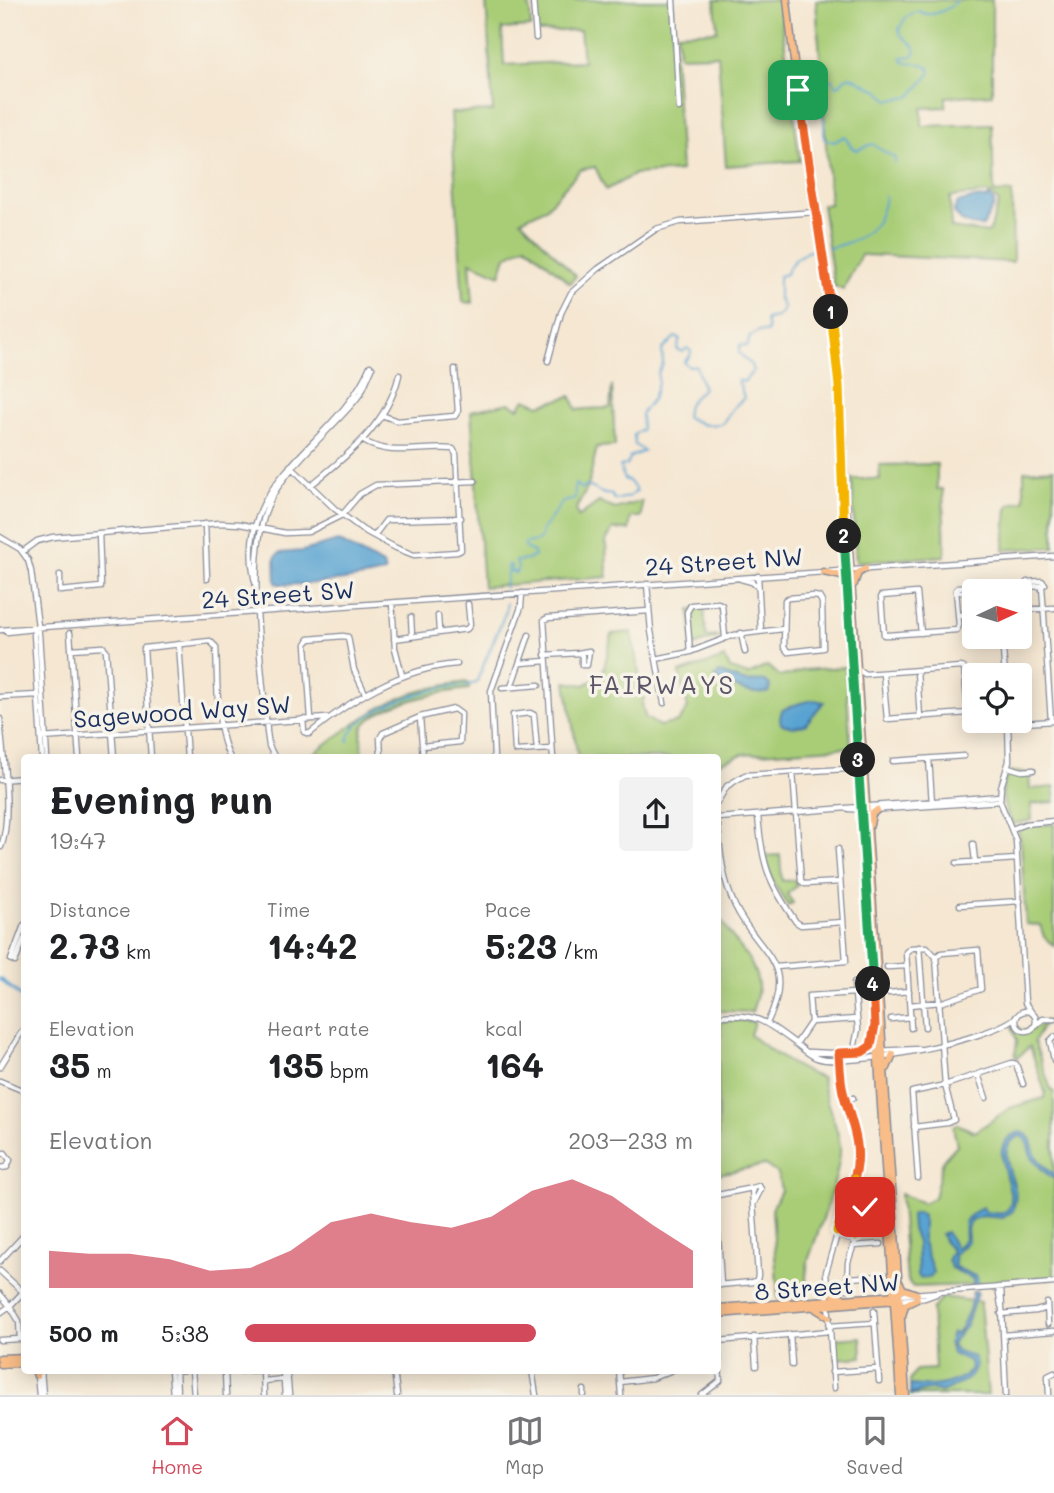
<!DOCTYPE html>
<meta charset="utf-8">
<style>
:root{--surface:#fff;--page:#f2f2f2;--text:#202124;--muted:#757577;--line:#e0e0e0;--accent:#d1495b}
body{margin:0;font-family:Mali,sans-serif;background:var(--page);color:var(--text);height:100vh;display:flex;flex-direction:column;font-size:26px;white-space:nowrap}
*{box-sizing:border-box;margin:0}
p{font-size:23px;color:var(--muted)}
.icon{flex:none;width:38px;height:38px;fill:none;stroke:currentColor;stroke-width:2;stroke-linecap:round;stroke-linejoin:round}
.map{position:relative;flex:1;overflow:hidden}
.panel{position:absolute;left:21px;top:754px;width:700px;height:620px;display:flex;flex-direction:column;background:var(--surface);border-radius:7px;box-shadow:0 4px 18px #0003}
.panel>*{flex:none}
.needle{width:46px;rotate:86deg}
.controls{position:absolute;left:962px;top:579px;display:grid;gap:14px}
.controls a{display:grid;place-items:center;width:70px;height:70px;border-radius:7px;background:var(--surface);box-shadow:0 4px 18px #0003;font-size:35px}
.pin{position:absolute;display:grid;place-items:center;width:60px;height:60px;color:#fff;margin:-30px;border-radius:14px;box-shadow:0 4px 10px #0006}
.km{position:absolute;width:35px;height:35px;margin:-18px;border-radius:50%;background:#222;color:#fff;font-size:19px;line-height:35px;text-align:center}
.round{display:grid;place-items:center;flex:none;width:74px;height:74px;border-radius:7px;background:var(--page)}
.head{display:flex;align-items:center;justify-content:space-between;height:119px;padding:0 28px}
h1{font-size:38px;font-weight:700;line-height:52px}
.metrics{display:grid;grid-template-columns:repeat(3,1fr);gap:10px;height:119px;padding:7px 28px}
.metrics div{display:grid;align-content:center}
.metrics b{font-size:35px;font-weight:700}
.metrics small{font-size:19px;font-weight:400}
.metrics p{font-size:19px}
.chart{height:196px;padding:14px 28px}
.chart p{display:flex;justify-content:space-between}
.chart svg{width:100%;height:126px;margin-top:7px;fill:var(--accent);opacity:.7}
ul{padding:0 28px;list-style:none;font-size:23px}
li{display:grid;grid-template-columns:112px 84px 1fr;align-items:center;height:52px}
li i{height:18px;border-radius:9px;background:var(--accent)}
.menu{display:flex;justify-content:space-around;align-items:center;height:98px;border-top:2px solid var(--line);background:var(--surface);font-size:19px;color:var(--muted)}
.menu a{display:grid;justify-items:center;gap:4px}
.menu .on{color:var(--accent)}
.map>svg:first-child{display:block}
.green{fill:#a9cd77;stroke:#627e6a;stroke-width:2;fill-rule:evenodd}
.water{fill:#59a3d1;stroke:#3a6998;stroke-width:2}
.lines{fill:none;stroke-linecap:round;stroke-linejoin:round}
.stream{stroke:#59a3d1;stroke-width:2}
.canal{stroke:#59a3d1;stroke-width:3.5}
.minor-casing{stroke:#888b98;stroke-width:7}
.major-casing{stroke:#888b98;stroke-width:9}
.minor{stroke:#fff;stroke-width:4.5}
.major{stroke:#f8bd88;stroke-width:6}
.split-1-casing{stroke:#fff;stroke-width:14}
.split-2-casing{stroke:#fff;stroke-width:14}
.split-3-casing{stroke:#fff;stroke-width:14}
.split-4-casing{stroke:#fff;stroke-width:14}
.split-5-casing{stroke:#fff;stroke-width:14}
.split-6-casing{stroke:#fff;stroke-width:14}
.split-1{stroke:#f0652b;stroke-width:9}
.split-2{stroke:#f5b400;stroke-width:9}
.split-3{stroke:#22a559;stroke-width:9}
.split-4{stroke:#22a559;stroke-width:9}
.split-5{stroke:#f0652b;stroke-width:9}
.split-6{stroke:#f5b400;stroke-width:9}
.labels{text-anchor:middle;dominant-baseline:central;stroke-width:7;stroke-linejoin:round;paint-order:stroke}
.street-label{font-size:24px;fill:#1b2f5e;stroke:#f7f3e8}
.neighbourhood-label{font-size:26px;letter-spacing:2px;fill:#5a5668;stroke:#f7f3e8}
</style>
<div class="map">
<svg width="1054" height="1395" viewBox="0 0 1054 1395">
<rect width="100%" height="100%" fill="#f7f3e8"/>
<filter id="ink" filterUnits="userSpaceOnUse"><feTurbulence type="fractalNoise" baseFrequency=".0143" numOctaves="2"/><feDisplacementMap in="SourceGraphic" scale="14" xChannelSelector="R" yChannelSelector="G"/><feConvolveMatrix kernelMatrix="1 2 1 2 8 2 1 2 1" color-interpolation-filters="sRGB"/></filter>
<filter id="wash" filterUnits="userSpaceOnUse"><feTurbulence type="fractalNoise" baseFrequency=".00686" numOctaves="4" result="noise"/><feDisplacementMap in="SourceGraphic" scale="28" xChannelSelector="R" yChannelSelector="G"/><feGaussianBlur stdDeviation="1.57" result="paint"/><feColorMatrix in="noise" values="0 0 0 0 0 0 0 0 0 0 0 0 0 0 0 0 0 1.4 0 .05"/><feComposite in="paint" operator="in"/></filter>
<g filter="url(#wash)">
<rect width="100%" height="100%" fill="#f5e7d2"/>
<path class="green" d="M486,0H529L531,27L502,29L504,65L583,61L580,30L537,32L535,0H671L681,171L635,174L606,190L595,167L580,170L546,208L521,220L576,276L570,283L526,245L506,257L500,275L470,262L473,303L463,302L451,113L493,111Z
M715,0H779L800,161L726,166L718,55L679,56L677,33L717,31Z
M816,0H992V94L946,97V107L922,108V126L992,124L994,193L1012,192L1013,262L864,255H861L843,290L834,286L822,205L830,204ZM989,193L999,202L990,231L988,233L951,228L950,197Z
M612,385L615,446L597,447L588,487L576,509L578,517L599,502L615,509L642,501L641,517H631L629,530L613,529L606,541L607,577L483,587L471,411L509,403L519,408L525,399L540,405L571,396L577,410C589,408 600,409 610,408Z
M937,464V489H943L945,556L856,562L852,479H880L879,465Z
M1054,469V547L1004,550L1007,509L1010,504L1024,501V471Z
M704,607L706,637L721,636L693,646L690,610Z
M631,632L644,698L642,703L645,717L659,726L678,722L688,708L679,673L725,658L730,669L748,675L767,666L780,676L791,675L803,670L845,667L851,747L743,754L718,763V758H578L566,682L584,685L602,676L612,634Z
M468,682L469,689C446,691 369,705 362,730C360,738 362,749 363,758H307C366,715 393,690 468,682Z
M1011,772L1029,773L1030,789L1054,787V802L1031,804L1032,820L1014,824C1002,810 997,784 1011,772Z
M1054,824V946L1044,937L1040,925L1026,924L1021,844L1018,830L1026,826Z
M780,855L782,881L796,880L797,886L787,894L793,903L788,906L773,882L765,856Z
M718,913C728,939 755,956 758,985C759,993 754,1004 752,1012L718,1011Z
M743,1020L754,1022L750,1035C773,1053 794,1068 822,1078C823,1102 838,1122 840,1146C842,1172 817,1234 808,1261L806,1276L807,1297L778,1299L772,1209L781,1190L778,1174L765,1165L718,1174V1036H721L720,1021Z
M1045,1022L1034,1041L1051,1090L1054,1092V1278L971,1285L913,1287L907,1280L900,1194L923,1203L934,1198L943,1160L957,1145L953,1127L957,1124L975,1132L1010,1108L1044,1098L1045,1092L1030,1046L1017,1058L1015,1057L1017,1041L1012,1026L1028,1032Z
M942,1297L980,1302L988,1395H910V1381L916,1370L935,1369L932,1310Z
M861,1337L862,1357L836,1359L835,1339Z"/>
<path class="water" d="M989,196L994,202V206L983,226C971,227 959,223 954,211L957,203L975,198L987,199Z
M338,541L383,565L385,572C369,578 291,588 276,583L275,558L279,553L303,551Z
M719,673C729,675 738,681 748,682C759,682 762,677 770,685L769,692C751,697 732,686 716,679L714,677Z
M814,700L824,702L805,725L793,727L781,724L780,718L782,710L800,703Z
M1021,1132C1033,1135 1031,1146 1036,1156C1041,1164 1047,1169 1054,1174V1179C1045,1173 1038,1167 1032,1157C1027,1148 1030,1142 1021,1136C995,1144 1011,1171 1015,1189C1017,1197 1015,1203 1013,1211L1003,1218L982,1216L972,1220L967,1228L968,1241L954,1255L955,1267L977,1277L978,1285L973,1287V1279L951,1268L948,1259L952,1250L945,1243L941,1234L946,1232L956,1248L965,1239C963,1219 965,1219 982,1207L986,1212C991,1212 997,1215 1002,1213C1032,1203 974,1144 1021,1132Z
M914,1213H920L923,1216V1242L933,1272L931,1277L920,1278L918,1275L917,1243L912,1229L911,1215Z
M973,1291H977V1293L966,1326L954,1340L952,1346L957,1352L974,1357C983,1377 954,1386 941,1392C932,1387 921,1392 912,1394L910,1392L911,1385C933,1388 955,1385 971,1370L970,1361L952,1354L949,1342L952,1333L955,1334L960,1330L969,1310Z"/>
<g class="lines">
<path class="stream" d="M895,163V158L872,144L857,150L851,147L845,136L834,142L824,139V119L817,105L816,96L829,80H833L836,86L840,85L844,79L850,76L879,91L889,100L910,97L930,74V70C923,59 910,67 902,61V57L913,56L916,51L914,46L901,35L899,29L906,17L919,11C930,19 949,10 957,0
M829,248C862,240 881,230 885,196
M505,589L508,565H511L510,571L516,573L518,568L516,561L527,560L535,556L534,552L525,548V543L538,541L542,536L541,531C546,527 560,504 563,502C567,500 571,501 575,499V484L582,489L586,486C596,487 600,496 611,494L615,500L628,497L637,491L629,481L624,479L620,466L627,465L630,457L644,451L635,445L634,434L642,430L641,414L653,398L658,383V373L663,364L662,350L675,337L680,339L677,350L683,352L687,348L691,351L690,356L684,362L688,366H696L703,388L688,404L686,417L704,425L722,424L733,408L744,398L738,380L744,382L753,371L751,365L739,353L740,345L747,346L750,337L758,331L765,332L768,331L766,319L777,317L784,309L779,299V276L786,274C789,263 803,251 814,250
M348,741C352,713 415,694 439,689C451,686 466,687 476,683L506,611V603"/>
<path class="canal" d="M0,979L24,999"/>
</g>
</g>
<g filter="url(#ink)">
<g class="lines">
<g class="minor-casing">
<path id="minor" d="M533,0L536,38
M673,0L679,108
M548,361L561,313L571,293L598,269L656,229L680,222L816,212
M382,415L397,421L455,416L458,411L455,369
M290,466L335,509L363,530L396,548L414,555L457,552L461,550L456,454L453,449C423,446 390,458 362,440
M310,486C347,456 388,424 399,375
M205,524L207,579
M374,536L386,520L461,518
M0,537L20,549L28,560L31,571L39,634L47,758
M22,552L37,541L53,537L219,523L240,524L285,533L308,532L342,515L360,494L376,485L475,481
M60,575V591L101,587L99,533
M758,576L761,631
M741,579L752,582L758,587
M1042,581L1045,584L1042,586L1027,587L1025,585L1027,582Z
M647,584L651,631L664,703
M256,586C228,480 337,447 370,366
M969,586L972,589L970,592H960L956,590L959,587Z
M1042,586L1051,721
M814,596L819,597L822,602L823,648L788,652L784,647L785,600L788,598Z
M392,603L395,648L402,675
M1020,610L1054,608
M958,615L975,614
M438,616L439,631
M411,617L412,636
M0,630L1054,556
M37,630L34,634L42,758
M7,632L33,629
M70,633L79,758
M741,633L745,652
M921,633L917,593L881,596L884,635H888L957,630L959,625L956,590
M1002,637L1005,676
M394,639L467,629L470,625L468,604
M179,644L187,758
M71,649L103,647L106,650L114,758
M690,652L687,612L691,605L718,603L722,605L725,637
M545,655L579,653L582,656V665H587L589,651L578,653
M656,659L690,652L734,635L783,629
M521,663L546,661
M857,669L865,674L961,667L964,668L968,713L887,719L883,673
M917,671L920,718
M511,687L529,635
M502,688L539,685
M967,694L975,693
M0,697L38,695
M420,717L423,758
M0,719C2,753 13,816 1,847
M303,719L304,732L309,734C352,699 399,669 457,664
M311,719L306,644L309,639L343,636L348,637L354,670L365,693
M1008,721L1009,761L1001,787L1000,801L1016,841L1025,1003L1032,1013
M1008,724L1054,721
M41,738L327,718
M537,750L534,715L530,713L513,715L515,750L517,751L552,749
M151,758L144,648L210,641L216,647C218,681 215,728 230,758
M275,758L269,746L267,732C263,670 242,548 273,495C293,461 327,433 353,403L361,393L372,368
M381,758L380,738L383,733L420,717L454,709L461,714L460,742L422,746
M494,758L491,691L521,607L522,593
M553,758L544,620L548,618L649,611
M929,759L932,803
M893,761L964,756
M1008,767L1022,771L1033,770
M793,772L801,881L805,884L840,882
M0,780L24,778
M718,801L727,786L745,775L846,769
M849,809L870,810L1000,801
M758,816C762,864 768,882 796,922L801,925L843,922
M718,818L1000,796
M718,826C720,854 723,881 735,906C758,954 798,961 767,1023
M1012,829L1025,824L1054,821
M973,844L975,861
M957,863L1017,859
M960,905L1020,901
M919,947L925,1027
M11,960L24,925
M15,962L24,939
M776,967L846,961L838,849
M887,967L907,966
M854,983L858,1029L855,1044
M889,993L909,991
M910,1005L940,1002H943L981,989L978,950L941,953L936,957L945,1085L954,1120L947,1123L914,1127
M1016 1021a10 10 0 1 1 20 0a10 10 0 1 1-20 0Z
M718,1016C756,1013 765,1021 795,1043C802,1048 809,1055 817,1058C846,1069 996,1039 1017,1016
M891,1019L911,1017
M811,1022L857,1019
M1036,1025L1043,1019H1054
M911,1028L906,952L911,948L927,947L936,957
M1054,1037L1050,1041L1054,1060
M796,1044L811,1022L809,996L855,993
M809,1052L831,1053L919,1049
M0,1067L21,1033L24,1030
M978,1074L986,1098
M0,1081L24,1091
M846,1101L853,1098
M0,1154L5,1153L10,1160L7,1167L0,1168
M918,1178L912,1092L945,1085L1012,1063L1016,1064L1023,1084
M752,1188L759,1186L761,1189L754,1203
M718,1195L752,1188L758,1275L757,1280L753,1282L718,1285
M863,1215L879,1214
M837,1231L856,1236
M836,1234L855,1240
M718,1235L721,1285
M853,1246L881,1244
M0,1261L24,1235
M0,1271L24,1293
M847,1278L883,1276
M998,1287L1001,1306
M1001,1287L1006,1395
M847,1289L848,1262L865,1211V1201
M0,1294L10,1306L0,1313
M899,1295L1054,1283
M899,1300L925,1298L936,1294
M1047,1303L1048,1324
M874,1311L879,1381
M1001,1314L1036,1311L1047,1308
M829,1326L875,1323
M790,1334L792,1365
M1003,1335L1054,1331
M754,1337L756,1366
M0,1340L20,1339L19,1321L10,1306L24,1291
M718,1341L830,1331
M41,1370L43,1395
M171,1370L173,1395
M176,1370L177,1395
M192,1370L194,1395
M263,1370L264,1395
M283,1370L285,1395
M287,1370L289,1395
M394,1370L397,1395
M532,1370L536,1395
M619,1370L620,1382
M176,1371L184,1370
M832,1372L878,1369
M37,1375L39,1395
M264,1381L284,1379
M834,1388L826,1272L856,1171L858,1154L856,1133L842,1089L839,1053
M584,1390V1395
M226,1395L225,1372L259,1370
M621,1395L620,1382L653,1378L672,1370
M702,1395L720,1381L718,1341
M1049,1395L1048,1376L1054,1373"/>
</g>
<g class="major-casing">
<path id="major" d="M787,0L793,54L835,341L906,1395
M845,559L847,583
M823,572L842,576L846,581
M854,584L858,573L865,569
M852,664L900,1395
M870,825L872,814L877,810
M862,1052L871,1046L874,1037
M887,1068L893,1054
M899,1282L903,1289L917,1294
M826,1288L833,1294L842,1297
M718,1308L897,1295
M816,1309L829,1317
M718,1314L897,1300
M902,1316L905,1305L917,1299
M0,1358L24,1357
M0,1364L24,1363
M35,1370L37,1376"/>
</g>
<use href="#minor" class="minor"/>
<use href="#major" class="major"/>
</g>
</g>
<g class="lines" filter="url(#ink)">
<g class="split-1-casing">
<path id="split-1" d="M798,90L831,312"/>
</g>
<g class="split-2-casing">
<path id="split-2" d="M831,312L839,386L844,536"/>
</g>
<g class="split-3-casing">
<path id="split-3" d="M844,536L858,760"/>
</g>
<g class="split-4-casing">
<path id="split-4" d="M858,760L873,984"/>
</g>
<g class="split-5-casing">
<path id="split-5" d="M854,1179C864,1147 851,1122 843,1092C840,1079 840,1066 839,1053L862,1052L871,1046L875,1025L873,984"/>
</g>
<g class="split-6-casing">
<path id="split-6" d="M854,1179L837,1231L856,1236L865,1207"/>
</g>
<use href="#split-1" class="split-1"/>
<use href="#split-2" class="split-2"/>
<use href="#split-3" class="split-3"/>
<use href="#split-4" class="split-4"/>
<use href="#split-5" class="split-5"/>
<use href="#split-6" class="split-6"/>
</g>
<g class="labels">
<g class="street-label">
<text transform="translate(724 561) rotate(-4)">24 Street NW</text>
<text transform="translate(278 594) rotate(-4)">24 Street SW</text>
<text transform="translate(182 711) rotate(-4)">Sagewood Way SW</text>
<text transform="translate(827 1286) rotate(-4)">8 Street NW</text>
</g>
<g class="neighbourhood-label">
<text x="662" y="684">FAIRWAYS</text>
</g>
</g>
</svg>
<div class="controls">
<a><svg class="needle" viewBox="-14 -14 28 28"><path d="M0-13l5 13h-10z" fill="#e53935"/><path d="M0 13l5-13h-10z" fill="#757577"/></svg></a>
<a><svg class="icon" aria-label="locate" viewBox="0 0 24 24"><circle cx="12" cy="12" r="6"/><path d="M12 2v4M12 18v4M2 12h4M18 12h4"/></svg></a>
</div>
<div class="pin" style="left:798px;top:90px;background:#1e9e55"><svg class="icon" aria-label="arrive" viewBox="0 0 24 24"><path d="M6 21V4h12l-3 4 3 4H6"/></svg></div>
<div class="pin" style="left:865px;top:1207px;background:#d93025"><svg class="icon" aria-label="check" viewBox="0 0 24 24"><path d="M5 12l5 5 9-10"/></svg></div>
<b class="km" style="left:831px;top:312px">1</b>
<b class="km" style="left:844px;top:536px">2</b>
<b class="km" style="left:858px;top:760px">3</b>
<b class="km" style="left:873px;top:984px">4</b>
<section class="panel">
<div class="head"><div><h1>Evening run</h1><p>19:47</p></div><a class="round"><svg class="icon" aria-label="share" viewBox="0 0 24 24"><path d="M12 15V3M7 8l5-5 5 5M5 13v7h14v-7"/></svg></a></div>
<div class="metrics">
<div><p>Distance</p><b>2.73<small> km</small></b></div>
<div><p>Time</p><b>14:42</b></div>
<div><p>Pace</p><b>5:23<small> /km</small></b></div>
</div>
<div class="metrics">
<div><p>Elevation</p><b>35<small> m</small></b></div>
<div><p>Heart rate</p><b>135<small> bpm</small></b></div>
<div><p>kcal</p><b>164</b></div>
</div>
<div class="chart"><p><span>Elevation</span>203–233 m</p>
<svg viewBox="0 0 160 44" preserveAspectRatio="none"><path d="M0 44V31L10 32L20 32L30 34L40 38L50 37L60 31L70 21L80 18L90 21L100 23L110 19L120 10L130 6L140 12L150 22L160 31V44z"/></svg>
</div>
<ul>
<li><b>500 m</b>5:38<i style="width:65%"></i></li>
</ul>
</section>
</div>
<nav class="menu">
<a class="on"><svg class="icon" aria-label="home" viewBox="0 0 24 24"><path d="M3 11l9-7 9 7M6 9v11h12V9"/></svg>Home</a>
<a><svg class="icon" aria-label="map" viewBox="0 0 24 24"><path d="M3 6l6-2 6 2 6-2v14l-6 2-6-2-6 2zM9 4v14M15 6v14"/></svg>Map</a>
<a><svg class="icon" aria-label="saved" viewBox="0 0 24 24"><path d="M7 4h10v16l-5-4-5 4z"/></svg>Saved</a>
</nav>
